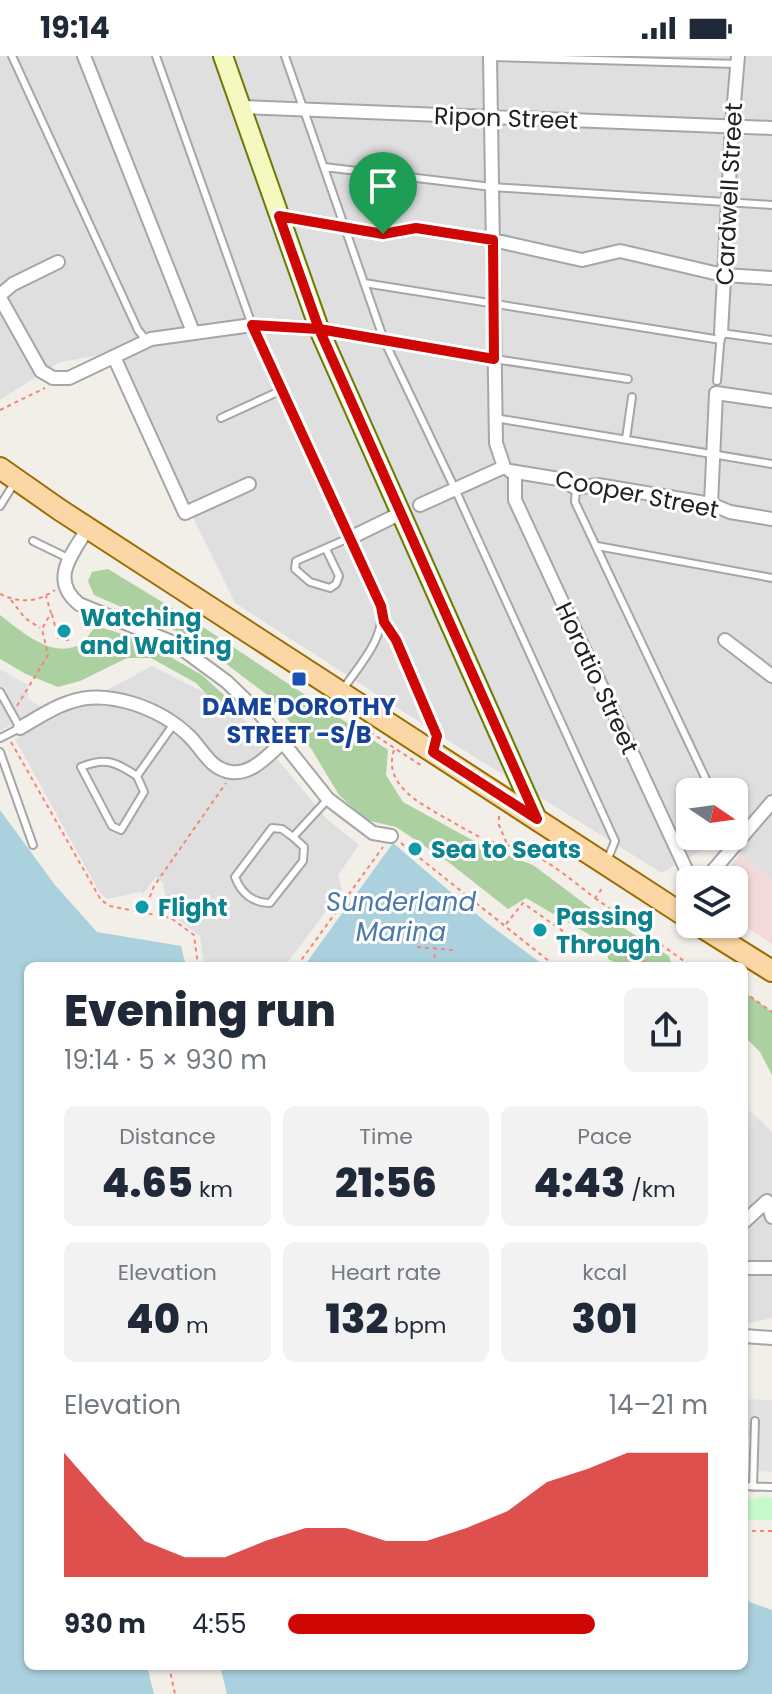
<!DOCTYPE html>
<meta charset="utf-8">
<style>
:root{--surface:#fff;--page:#f2f2f3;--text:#1f2937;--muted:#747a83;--accent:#cf0704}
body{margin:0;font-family:Poppins,sans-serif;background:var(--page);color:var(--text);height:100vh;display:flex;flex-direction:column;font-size:30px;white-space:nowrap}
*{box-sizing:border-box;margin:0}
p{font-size:26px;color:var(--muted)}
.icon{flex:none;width:44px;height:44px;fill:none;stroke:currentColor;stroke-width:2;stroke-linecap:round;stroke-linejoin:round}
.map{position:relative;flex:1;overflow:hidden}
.side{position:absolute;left:24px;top:906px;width:724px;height:708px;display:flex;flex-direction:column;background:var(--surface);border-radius:12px;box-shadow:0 2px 6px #0004}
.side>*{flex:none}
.needle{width:52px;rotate:103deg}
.fabs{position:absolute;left:676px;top:722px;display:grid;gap:16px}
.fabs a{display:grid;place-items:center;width:72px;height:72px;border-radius:12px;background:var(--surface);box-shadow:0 2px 6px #0004;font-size:40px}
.pin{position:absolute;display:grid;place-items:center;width:68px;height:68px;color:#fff;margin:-82px -34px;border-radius:50% 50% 50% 0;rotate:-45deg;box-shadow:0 0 8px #0007}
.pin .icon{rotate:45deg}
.round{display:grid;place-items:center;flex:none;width:84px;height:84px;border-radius:12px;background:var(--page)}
.overview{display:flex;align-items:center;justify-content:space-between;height:136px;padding:0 40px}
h1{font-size:44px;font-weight:800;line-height:60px}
.metrics{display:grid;grid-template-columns:repeat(3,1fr);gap:12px;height:136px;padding:8px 40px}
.metrics div{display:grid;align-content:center;border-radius:12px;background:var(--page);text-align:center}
.metrics b{font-size:40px;font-weight:800}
.metrics small{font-size:22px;font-weight:400}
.metrics p{font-size:22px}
.chart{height:224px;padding:16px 40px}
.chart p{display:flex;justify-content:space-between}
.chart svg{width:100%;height:144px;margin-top:8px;fill:var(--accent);opacity:.7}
ul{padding:0 40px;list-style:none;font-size:26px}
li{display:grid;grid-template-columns:128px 96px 1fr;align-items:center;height:60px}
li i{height:20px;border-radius:10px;background:var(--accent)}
.status{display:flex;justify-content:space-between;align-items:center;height:56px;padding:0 40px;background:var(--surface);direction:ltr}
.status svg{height:22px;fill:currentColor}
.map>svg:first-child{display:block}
.residential{fill:#e0dfdf;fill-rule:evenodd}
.commercial{fill:#f1dad9}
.forest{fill:#acd09f}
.park{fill:#c8f9cd}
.parking{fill:#e2e2e2}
.water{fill:#abd1de}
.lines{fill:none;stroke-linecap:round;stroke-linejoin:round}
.lane-casing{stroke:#a6a6a6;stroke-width:10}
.street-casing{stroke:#a6a6a6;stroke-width:16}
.secondary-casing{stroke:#6c7a07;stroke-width:22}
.primary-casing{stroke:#9c6c03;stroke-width:24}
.path{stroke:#f78374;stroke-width:2;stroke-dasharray:4 4;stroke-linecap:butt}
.lane{stroke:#fff;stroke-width:6}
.street{stroke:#fff;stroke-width:12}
.secondary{stroke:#f5f9c0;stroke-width:18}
.primary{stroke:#fad7a5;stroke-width:20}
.route-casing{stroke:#fff;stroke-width:16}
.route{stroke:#cf0704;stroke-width:10}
.culture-dot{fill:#0f9aa8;stroke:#fff;stroke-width:3}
.transit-dot{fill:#1a4fb4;stroke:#fff;stroke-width:3}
.labels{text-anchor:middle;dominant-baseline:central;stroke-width:6;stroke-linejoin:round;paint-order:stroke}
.street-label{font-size:24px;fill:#222;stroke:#fff}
.culture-label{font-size:24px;font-weight:bold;fill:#0d838f;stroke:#fff;text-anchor:start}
.transit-label{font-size:24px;font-weight:bold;fill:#164399;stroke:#fff}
.water-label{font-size:26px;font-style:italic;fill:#4c79a9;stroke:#fff}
</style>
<div class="status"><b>19:14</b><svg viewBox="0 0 49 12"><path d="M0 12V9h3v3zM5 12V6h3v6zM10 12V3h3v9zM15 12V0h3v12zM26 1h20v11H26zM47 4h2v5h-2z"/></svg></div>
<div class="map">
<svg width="772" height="1638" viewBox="0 0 772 1638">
<rect width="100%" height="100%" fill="#f2efe9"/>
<path class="residential" d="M0,0H772V824L722,783L662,817L449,685L235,547L112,297L60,306L0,344ZM690,736H734V780H690Z
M152,610L235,652L327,763L359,789L338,819L342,834L285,910H204L200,880L168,856L163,827L156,821L143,838L140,836L107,843L100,837L15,683Z
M760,1063L772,1077V1262L744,1268V1083Z"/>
<path class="commercial" d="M740,798L772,824V888L734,863V824H719Z"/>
<path class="forest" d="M108,513L200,569L388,694L386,719L403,746L483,790L533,809L585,848L669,900L672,910H621L608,903L607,889L526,842L508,853L447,805L396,771L366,764L339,739L312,694L270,641L192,582L94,539L88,525L92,516Z
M0,559C20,574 51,603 79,589C85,585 91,576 96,570L139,583L202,619L236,650L213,645L196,627L151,602H127L80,625L58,631L26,618L0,603Z
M744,936L772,956V1019L760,996L744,980Z"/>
<path class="park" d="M764,1440L772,1442V1464H744V1445Z"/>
<path class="parking" d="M0,613L28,629V643L42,651L0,675Z
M744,1051L764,1067L759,1064L744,1083Z
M744,1343L772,1344V1416L757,1415L756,1381L744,1380Z"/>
<path class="water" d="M0,754L55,829L97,876L181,890L186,910H28V1610H147L154,1638H0Z
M393,787L487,867L545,910H304Z
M744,1544L772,1554V1638H227L220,1610H744Z"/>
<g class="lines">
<g class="lane-casing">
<path id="lane" d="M12,0L138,274L147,285
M156,0L252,269L381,550C386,581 361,607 344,632
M285,0L384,284L455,433L615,785L607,805
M490,1L737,8
M324,111L492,131L772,149
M364,227L721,284
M494,303L628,323
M717,325L721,277L772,284
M221,362L282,334
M495,362L772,408
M626,383L632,341
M576,432L575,446L712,736
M0,450L15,426
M33,485L70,503
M597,490L772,522
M326,493L339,520L336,528L330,532L310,526L295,513L296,505L349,482
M384,566L396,584L437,680L433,694
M0,636L20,672L0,682
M0,696L33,789
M137,720C116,706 106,701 81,711L112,770L121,774L144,736L137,720L173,669
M293,781L282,773L272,772L235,821C241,837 253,847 270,847L303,805L304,791L293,781L328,743
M744,1430L772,1431
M753,1431L755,1365"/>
</g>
<g class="street-casing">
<path id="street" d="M84,0L193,276
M490,0L496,387L504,411
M241,51L772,72
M279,160L383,178L416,172L493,184L582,204L620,195L723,219L772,222
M0,239L13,228L58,206
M0,242L41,315L53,322H69L151,283L252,269L319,273L494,303
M721,277L732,70L738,0
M114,301L185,457L249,428
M510,415L559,423L576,432L598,429L711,448L730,456L772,463
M515,418V444L691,824
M711,448L716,337L772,345
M420,449L504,411
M88,472C72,498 49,524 79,548L174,587L227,626L261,659L328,743L373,777L391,780
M350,482L401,457
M725,584L772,620
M20,672C36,663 53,651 70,646C108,632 162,653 190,681C203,694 210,713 231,716C252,719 268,699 283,686
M705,824L772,746
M678,855L690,841
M744,1166L767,1145L772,1161
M744,1212H772
M744,1280L772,1282"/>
</g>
<g class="secondary-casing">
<path id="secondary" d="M223,0L321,278L537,763"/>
</g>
<g class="primary-casing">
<path id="primary" d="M0,412L60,454L690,863
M697,868L772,915"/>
</g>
<path class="path" d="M0,354L45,332
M0,538C20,547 36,547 55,534
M11,544L25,562L40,572
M52,558L58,582L68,584L71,579
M17,650L48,599L42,573L51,557L46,540
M350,663L422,710
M11,686L101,844L110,850L171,862L194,879L198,910
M394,694C382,730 423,749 449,764C460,770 471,777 482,782C497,789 514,789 529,796C553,808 574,826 595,842L604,830
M499,760V769L507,788
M401,787L555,910
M595,842L691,910
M144,856L154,830L226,727
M506,868L523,847L584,890L663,910
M417,891L453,894
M297,910L383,791
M434,910L435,894
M744,936L772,956
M744,1475H772
M169,1610L175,1638"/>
<use href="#lane" class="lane"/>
<use href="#street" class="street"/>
<use href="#secondary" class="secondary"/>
<use href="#primary" class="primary"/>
</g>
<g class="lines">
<g class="route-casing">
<path id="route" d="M383,178L279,160L319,273L252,269L381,550L384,566L396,584L437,680L433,696L537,763L319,273L494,303L493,184L416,172L383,178"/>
</g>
<use href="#route" class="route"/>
</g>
<g class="culture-dot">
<circle cx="64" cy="575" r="8"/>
<circle cx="415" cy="793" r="8"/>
<circle cx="142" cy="851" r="8"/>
<circle cx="540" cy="874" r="8"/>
</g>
<rect class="transit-dot" x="291" y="615" width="16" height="16" rx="4"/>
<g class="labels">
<g class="street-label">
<text transform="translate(506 62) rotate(2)">Ripon Street</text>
<text transform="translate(729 138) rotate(-87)">Cardwell Street</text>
<text transform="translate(637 438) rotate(11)">Cooper Street</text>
<text transform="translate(597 622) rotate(65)">Horatio Street</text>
</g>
<g class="culture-label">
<text x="80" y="561">Watching<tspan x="80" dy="28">and Waiting</tspan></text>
<text x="431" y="793">Sea to Seats</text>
<text x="158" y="851">Flight</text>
<text x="556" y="860">Passing<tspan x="556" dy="28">Through</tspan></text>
</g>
<g class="transit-label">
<text x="299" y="650">DAME DOROTHY<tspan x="299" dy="28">STREET -S/B</tspan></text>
</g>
<g class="water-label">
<text x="401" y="846">Sunderland<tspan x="401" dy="30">Marina</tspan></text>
</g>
</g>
</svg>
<div class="fabs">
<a><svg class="needle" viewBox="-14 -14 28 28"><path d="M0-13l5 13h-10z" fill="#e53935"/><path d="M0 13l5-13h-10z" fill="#747a83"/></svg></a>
<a><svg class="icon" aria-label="layers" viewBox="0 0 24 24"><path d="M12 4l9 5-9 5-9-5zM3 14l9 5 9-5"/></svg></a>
</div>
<div class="pin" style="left:383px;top:178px;background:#1e9e55"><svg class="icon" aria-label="arrive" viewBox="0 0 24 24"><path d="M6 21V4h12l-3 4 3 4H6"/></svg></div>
<section class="side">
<div class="overview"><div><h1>Evening run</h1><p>19:14 · 5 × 930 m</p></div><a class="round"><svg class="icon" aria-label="share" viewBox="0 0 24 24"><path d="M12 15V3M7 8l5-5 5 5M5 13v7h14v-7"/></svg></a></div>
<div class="metrics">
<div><p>Distance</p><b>4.65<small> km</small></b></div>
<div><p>Time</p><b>21:56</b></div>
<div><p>Pace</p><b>4:43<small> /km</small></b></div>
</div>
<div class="metrics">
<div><p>Elevation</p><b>40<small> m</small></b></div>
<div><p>Heart rate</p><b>132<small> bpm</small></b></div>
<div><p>kcal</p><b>301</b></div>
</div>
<div class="chart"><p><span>Elevation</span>14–21 m</p>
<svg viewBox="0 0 160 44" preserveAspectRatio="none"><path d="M0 44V6L10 20L20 33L30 38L40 38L50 33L60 29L70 29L80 33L90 33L100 29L110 24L120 15L130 11L140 6L150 6L160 6V44z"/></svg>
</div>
<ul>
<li><b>930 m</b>4:55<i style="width:73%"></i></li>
</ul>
</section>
</div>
